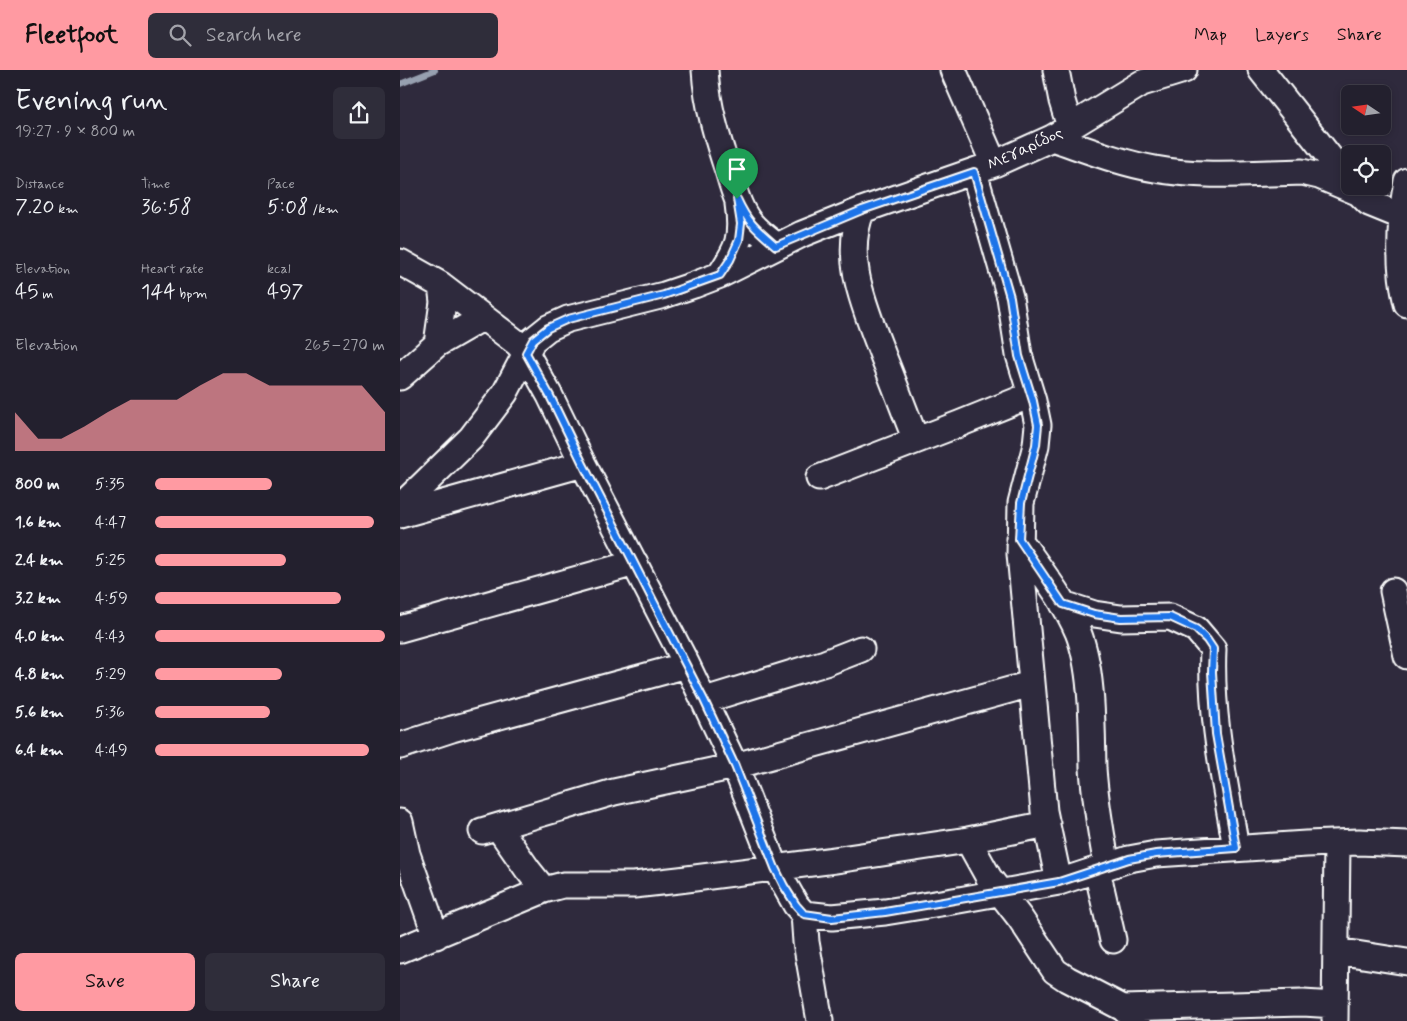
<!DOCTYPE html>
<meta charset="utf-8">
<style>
:root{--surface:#23202e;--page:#2f2d3a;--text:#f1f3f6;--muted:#a3a3aa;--line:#403e4a;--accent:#ff9aa2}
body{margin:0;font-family:Mynerve,sans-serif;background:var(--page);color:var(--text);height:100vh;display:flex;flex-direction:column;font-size:19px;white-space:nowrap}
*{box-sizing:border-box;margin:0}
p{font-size:16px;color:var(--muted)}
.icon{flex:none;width:28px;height:28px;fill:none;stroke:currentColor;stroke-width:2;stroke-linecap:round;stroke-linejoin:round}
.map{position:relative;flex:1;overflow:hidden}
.panel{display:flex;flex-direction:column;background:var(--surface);width:400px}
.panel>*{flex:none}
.needle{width:32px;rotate:283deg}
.fabs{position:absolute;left:941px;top:15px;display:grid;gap:10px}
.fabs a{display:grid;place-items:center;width:50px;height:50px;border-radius:8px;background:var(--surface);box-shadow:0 2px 8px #0003,0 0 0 1px var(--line);font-size:25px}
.pin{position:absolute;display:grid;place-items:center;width:42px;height:42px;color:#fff;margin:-51px -21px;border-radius:50% 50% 50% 0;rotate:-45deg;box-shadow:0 0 5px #0007}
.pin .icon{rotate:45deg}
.round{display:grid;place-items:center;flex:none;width:52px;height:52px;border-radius:8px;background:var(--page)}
.headline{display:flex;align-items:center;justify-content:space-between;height:85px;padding:0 15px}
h1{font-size:28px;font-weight:600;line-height:38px}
.figures{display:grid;grid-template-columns:repeat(3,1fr);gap:8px;height:85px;padding:5px 15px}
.figures div{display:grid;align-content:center}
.figures b{font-size:21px;font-weight:600}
.figures small{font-size:14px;font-weight:400}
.figures p{font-size:14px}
.chart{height:140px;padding:10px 15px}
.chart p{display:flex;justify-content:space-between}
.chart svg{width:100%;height:90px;margin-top:5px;fill:var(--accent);opacity:.7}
.action{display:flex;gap:10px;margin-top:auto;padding:10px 15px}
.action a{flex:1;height:58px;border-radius:8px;background:var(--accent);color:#111;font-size:20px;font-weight:600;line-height:58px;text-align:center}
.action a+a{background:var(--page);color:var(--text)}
ul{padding:0 15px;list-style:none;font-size:16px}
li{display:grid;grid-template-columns:80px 60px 1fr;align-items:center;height:38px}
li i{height:12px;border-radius:6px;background:var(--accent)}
header{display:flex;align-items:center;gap:30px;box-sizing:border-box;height:70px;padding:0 25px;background:var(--accent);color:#111}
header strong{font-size:24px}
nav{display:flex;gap:28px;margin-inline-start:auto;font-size:18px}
.search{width:350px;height:45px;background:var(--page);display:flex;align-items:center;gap:12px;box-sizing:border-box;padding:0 18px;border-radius:8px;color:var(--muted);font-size:19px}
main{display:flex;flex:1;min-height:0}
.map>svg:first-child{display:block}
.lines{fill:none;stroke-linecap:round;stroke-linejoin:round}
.stream{stroke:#97a0b0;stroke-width:6}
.minor-casing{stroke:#fff;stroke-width:29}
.minor{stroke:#2f2a3d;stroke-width:25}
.route-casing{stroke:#fff;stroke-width:10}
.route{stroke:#1a73e8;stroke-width:6}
.labels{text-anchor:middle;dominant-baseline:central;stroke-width:4;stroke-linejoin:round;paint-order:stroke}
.street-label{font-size:16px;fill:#fff;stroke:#2f2a3d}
</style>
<header>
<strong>Fleetfoot</strong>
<div class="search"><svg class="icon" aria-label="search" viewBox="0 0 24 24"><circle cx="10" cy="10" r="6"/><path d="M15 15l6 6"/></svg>Search here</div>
<nav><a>Map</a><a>Layers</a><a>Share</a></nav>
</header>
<main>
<section class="panel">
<div class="headline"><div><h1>Evening run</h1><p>19:27 · 9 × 800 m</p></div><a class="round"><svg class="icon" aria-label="share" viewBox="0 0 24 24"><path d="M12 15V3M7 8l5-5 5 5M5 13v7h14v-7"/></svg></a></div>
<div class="figures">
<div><p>Distance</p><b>7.20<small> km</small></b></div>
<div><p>Time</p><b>36:58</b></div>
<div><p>Pace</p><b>5:08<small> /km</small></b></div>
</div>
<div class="figures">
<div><p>Elevation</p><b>45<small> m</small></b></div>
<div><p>Heart rate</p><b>144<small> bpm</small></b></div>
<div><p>kcal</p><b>497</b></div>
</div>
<div class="chart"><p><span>Elevation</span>265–270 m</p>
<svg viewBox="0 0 160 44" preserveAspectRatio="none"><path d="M0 44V25L10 38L20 38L30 32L40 25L50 19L60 19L70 19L80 12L90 6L100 6L110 12L120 12L130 12L140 12L150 12L160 25V44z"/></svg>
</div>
<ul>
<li><b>800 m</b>5:35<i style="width:51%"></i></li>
<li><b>1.6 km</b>4:47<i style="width:95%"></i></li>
<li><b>2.4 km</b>5:25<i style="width:57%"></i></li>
<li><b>3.2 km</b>4:59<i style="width:81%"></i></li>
<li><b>4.0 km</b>4:43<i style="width:100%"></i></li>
<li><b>4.8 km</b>5:29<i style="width:55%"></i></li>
<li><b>5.6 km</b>5:36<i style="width:50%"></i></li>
<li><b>6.4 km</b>4:49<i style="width:93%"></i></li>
</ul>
<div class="action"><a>Save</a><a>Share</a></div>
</section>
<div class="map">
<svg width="1007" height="951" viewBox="0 0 1007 951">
<rect width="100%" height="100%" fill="#2f2a3d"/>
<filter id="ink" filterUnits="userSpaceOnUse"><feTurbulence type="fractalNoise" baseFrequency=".02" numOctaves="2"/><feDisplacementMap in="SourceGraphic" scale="10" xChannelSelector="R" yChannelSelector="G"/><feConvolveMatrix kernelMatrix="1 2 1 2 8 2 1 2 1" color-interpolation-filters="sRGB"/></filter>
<g filter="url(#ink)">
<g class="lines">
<path class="stream" d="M0,14L35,0"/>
<g class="minor-casing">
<path id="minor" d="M305,0C307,36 318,71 329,104C333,118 338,135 346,147C353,159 366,167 376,176
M553,0L594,94
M656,0L662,31L670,57
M861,0L950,113
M652,68C685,79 720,93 755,99C803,108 853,103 902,102L919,106L957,122
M574,102L610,227L619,285L633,331L638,355L636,375L621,433L620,484L644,741L659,812
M1007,111C1000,151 997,194 1007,234
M952,116L969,133L1001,146
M462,140C441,189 467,242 484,288C495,315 505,343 516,370
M0,192L41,215L117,273L126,283L150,326L183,394L287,595L335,696L375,798L396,835L404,844L432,847L485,842L559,830L659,812L729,789L756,784L906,774L959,772L1007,774
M320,205C338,178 343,168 338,134
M37,274L43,232L41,215
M0,307L37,274L82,248
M419,408L559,354L631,325
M0,437L71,368L105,323L133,270L148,258L168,249L264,225L294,215L320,205L402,164L462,140L594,94L652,68L742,13L784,0
M0,445L183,394
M619,469C639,499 664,529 678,562C693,600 692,657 693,698C695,731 701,763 707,796
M993,521L1007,586
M663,534L694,544L721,548L770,547L796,559L813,579C810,646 825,712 836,778
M0,559L235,493
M305,630L425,593L461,579
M0,676L52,659L287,595
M0,752L7,784L36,866
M98,757L128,800L144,820
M82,761L214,722L335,696L631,614
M568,770L589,808L620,848L655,901L667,909L723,938L737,951
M697,800L713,870
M404,844L406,872L420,951
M0,880L144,820L163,815H234L279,810L435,790L568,770L647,754
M937,881L1007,892
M723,938L903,933L935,935
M935,950L937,773"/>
</g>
<use href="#minor" class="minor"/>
</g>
</g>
<g class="lines" filter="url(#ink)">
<g class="route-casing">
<path id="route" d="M574,102L610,227L619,286L633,331L638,355L636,375L621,433L619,469L663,534L694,544L721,548L770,547L796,559L807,570L813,579L812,602L816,664L836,778L756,784L729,789L659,812L485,842L432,848L404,844L396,835L384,816L375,798L335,696L304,630L183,394L150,326L126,283L133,270L148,258L168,249L264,225L320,205L330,190L339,170L341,154L337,129C348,153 356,159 376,176L462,140Z"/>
</g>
<use href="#route" class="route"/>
</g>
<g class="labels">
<g class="street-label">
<text transform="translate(625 79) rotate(-25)">Μεγαρίδος</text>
</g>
</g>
</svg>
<div class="fabs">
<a><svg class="needle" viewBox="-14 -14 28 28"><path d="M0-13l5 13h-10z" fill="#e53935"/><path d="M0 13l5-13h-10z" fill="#a3a3aa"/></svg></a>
<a><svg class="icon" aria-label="locate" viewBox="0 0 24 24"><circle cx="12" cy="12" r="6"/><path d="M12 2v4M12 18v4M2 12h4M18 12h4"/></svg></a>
</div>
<div class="pin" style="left:337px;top:129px;background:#1e9e55"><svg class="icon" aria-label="arrive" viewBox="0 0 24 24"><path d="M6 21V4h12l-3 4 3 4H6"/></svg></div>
</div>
</main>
